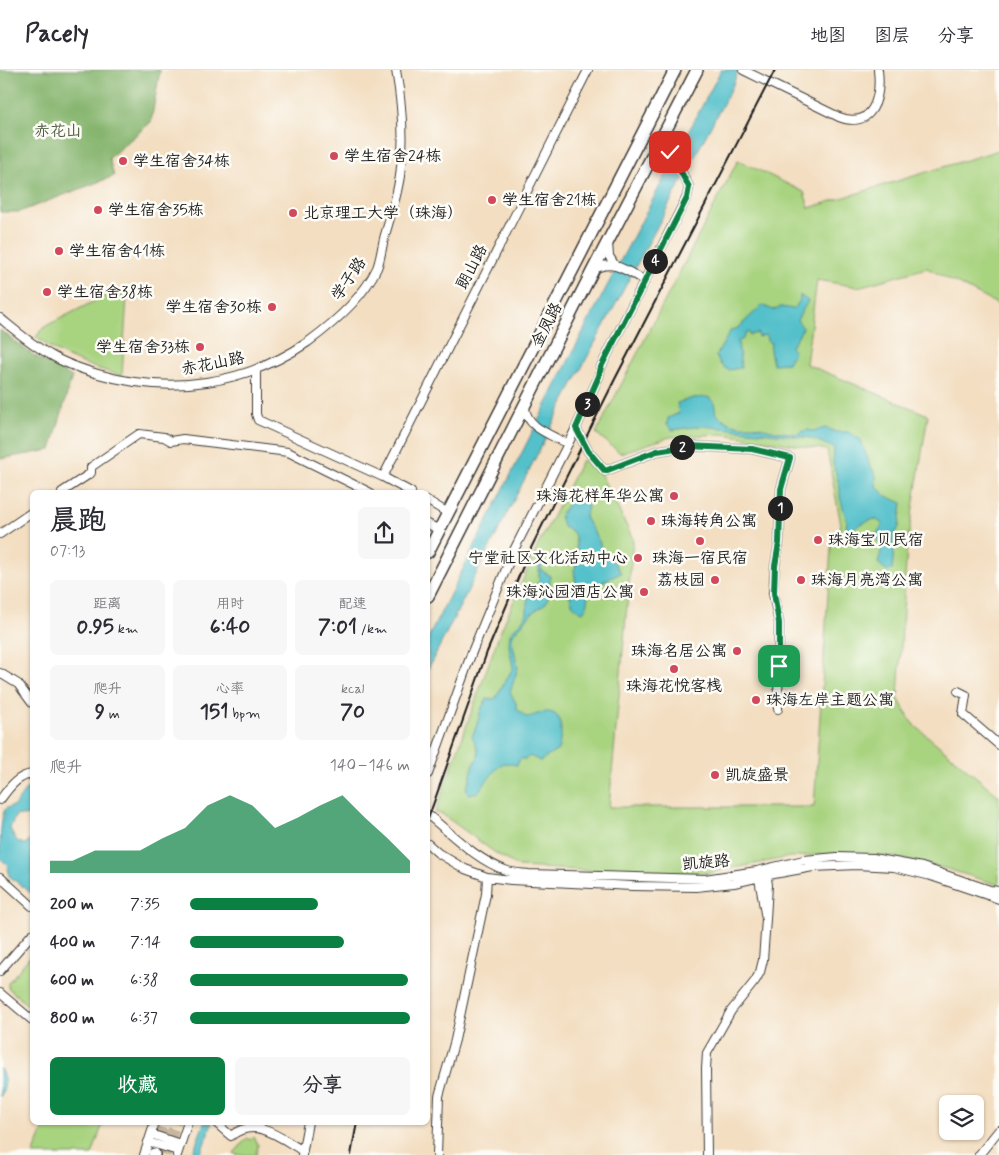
<!DOCTYPE html>
<html lang="zh">
<meta charset="utf-8">
<style>
:root{--surface:#fff;--page:#f7f7f7;--text:#2b2b33;--muted:#7c7c81;--line:#e1e1e2;--accent:#0b8043}
body{margin:0;font-family:Mynerve,"LXGW WenKai TC",sans-serif;background:var(--page);color:var(--text);height:100vh;display:flex;flex-direction:column;font-size:19px;white-space:nowrap}
*{box-sizing:border-box;margin:0}
p{font-size:16px;color:var(--muted)}
.icon{flex:none;width:28px;height:28px;fill:none;stroke:currentColor;stroke-width:2;stroke-linecap:round;stroke-linejoin:round}
.map{position:relative;flex:1;overflow:hidden}
.details{position:absolute;left:30px;top:420px;width:400px;height:635px;display:flex;flex-direction:column;background:var(--surface);border-radius:8px;box-shadow:0 1px 4px #0004}
.details>*{flex:none}
.controls{position:absolute;left:939px;top:1025px;display:grid;gap:10px}
.controls a{display:grid;place-items:center;width:45px;height:45px;border-radius:8px;background:var(--surface);box-shadow:0 1px 4px #0004;font-size:25px}
.pin{position:absolute;display:grid;place-items:center;width:42px;height:42px;color:#fff;margin:-21px;border-radius:10px;box-shadow:0 2px 8px #0006}
.km{position:absolute;width:25px;height:25px;margin:-12px;border-radius:50%;background:#222;color:#fff;font-size:14px;line-height:25px;text-align:center}
.round{display:grid;place-items:center;flex:none;width:52px;height:52px;border-radius:8px;background:var(--page)}
.head{display:flex;align-items:center;justify-content:space-between;height:85px;padding:0 20px}
h1{font-size:28px;font-weight:700;line-height:38px}
.stats{display:grid;grid-template-columns:repeat(3,1fr);gap:8px;height:85px;padding:5px 20px}
.stats div{display:grid;align-content:center;border-radius:8px;background:var(--page);text-align:center}
.stats b{font-size:21px;font-weight:700}
.stats small{font-size:14px;font-weight:400}
.stats p{font-size:14px}
.chart{height:140px;padding:10px 20px}
.chart p{display:flex;justify-content:space-between}
.chart svg{width:100%;height:90px;margin-top:5px;fill:var(--accent);opacity:.7}
.primary-button{display:flex;gap:10px;margin-top:auto;padding:10px 20px}
.primary-button a{flex:1;height:58px;border-radius:8px;background:var(--accent);color:#fff;font-size:20px;font-weight:700;line-height:58px;text-align:center}
.primary-button a+a{background:var(--page);color:var(--text)}
ul{padding:0 20px;list-style:none;font-size:16px}
li{display:grid;grid-template-columns:80px 60px 1fr;align-items:center;height:38px}
li i{height:12px;border-radius:6px;background:var(--accent)}
header{display:flex;align-items:center;gap:30px;box-sizing:border-box;height:70px;padding:0 25px;background:var(--surface);border-bottom:1px solid var(--line)}
header strong{font-size:24px}
nav{display:flex;gap:28px;margin-inline-start:auto;font-size:18px}
.map>svg:first-child{display:block}
.green{fill:#a8d37f;stroke:#62784e}
.forest{fill:#86b56e;stroke:#516845}
.water{fill:#53c0ca;stroke:#386e73}
.lines{fill:none;stroke-linecap:round;stroke-linejoin:round}
.highway-tunnel{stroke:#c8b7a0;stroke-width:11;stroke-dasharray:11 5.5;stroke-linecap:butt}
.minor-casing{stroke:#3c3935;stroke-width:10}
.highway-casing{stroke:#3c3935;stroke-width:14}
.minor{stroke:#fff;stroke-width:8}
.highway{stroke:#fff;stroke-width:11}
.rail{stroke:#1c1c1c;stroke-width:2}
.route-casing{stroke:#fff;stroke-width:10}
.route{stroke:#0b8043;stroke-width:6}
.poi-dot{fill:#d1495b;stroke:#fdfcf7;stroke-width:2}
.labels{text-anchor:middle;dominant-baseline:central;stroke-width:5;stroke-linejoin:round;paint-order:stroke}
.park-label{font-size:16px;fill:#4d5c3f;stroke:#fdfcf7}
.poi-label{font-size:16px;fill:#1c1c1c;stroke:#fdfcf7;text-anchor:start}
.street-label{font-size:16px;fill:#1c1c1c;stroke:#fdfcf7}
</style>
<header>
<strong>Pacely</strong>
<nav><a>地图</a><a>图层</a><a>分享</a></nav>
</header>
<div class="map">
<svg width="999" height="1085" viewBox="0 0 999 1085">
<rect width="100%" height="100%" fill="#fdfcf7"/>
<filter id="ink" filterUnits="userSpaceOnUse"><feTurbulence type="fractalNoise" baseFrequency=".02" numOctaves="2"/><feDisplacementMap in="SourceGraphic" scale="10" xChannelSelector="R" yChannelSelector="G"/><feConvolveMatrix kernelMatrix="1 2 1 2 8 2 1 2 1" color-interpolation-filters="sRGB"/></filter>
<filter id="wash" filterUnits="userSpaceOnUse"><feTurbulence type="fractalNoise" baseFrequency=".0096" numOctaves="4" result="noise"/><feDisplacementMap in="SourceGraphic" scale="20" xChannelSelector="R" yChannelSelector="G"/><feGaussianBlur stdDeviation="1.12" result="paint"/><feColorMatrix in="noise" values="0 0 0 0 0 0 0 0 0 0 0 0 0 0 0 0 0 1.4 0 .05"/><feComposite in="paint" operator="in"/></filter>
<g filter="url(#wash)">
<rect width="100%" height="100%" fill="#f3dec1"/>
<path class="green" d="M999,80V235L927,198L858,217L817,210L806,294L928,345L907,475L898,628L912,653L999,726V815L944,798L893,787L848,783L790,787L709,803L598,801L519,797L494,782L442,744L435,743L499,565L539,473L582,390L600,403L633,469L609,737H814L831,478L841,455L827,380L723,364L670,367L620,383L596,363L738,90L804,122L809,138Z
M110,223L127,226L122,306C92,297 59,287 36,267L44,257Z
M32,884V939L8,918V913Z
M46,1053H102V1056L92,1085H33Z
M253,1067L258,1075L256,1085H236L234,1083L247,1068L250,1070Z"/>
<path class="forest" d="M0,0H160L151,52L109,88L114,106L19,142H0Z
M0,260L33,285L72,307L51,380L0,389Z"/>
<path class="water" d="M721,0H738L733,15L573,314L428,599V568L585,258Z
M800,225L808,231L797,250L803,258L791,277L794,282L788,293L773,294L770,281L771,273L767,271L766,265L758,267V263L750,265L748,261L742,270L738,271L741,298L728,300L721,295L716,286L731,260L738,258L762,235L773,240L781,237L794,239L800,230Z
M708,327L714,332L716,344L729,353L740,356H755L776,361L796,364L807,360L813,361L826,358L836,362H848L861,370L869,393L876,406V416L886,426L902,433L899,457L893,468L894,479L892,500L887,501L878,493L881,482L880,478L881,472L878,471L876,465L883,454L875,449C860,453 853,457 845,470L847,450L840,428V418L833,393L834,378L811,368L769,363L702,356L672,360L667,354L668,348L679,343L677,333L693,328Z
M574,422L583,426L588,438L585,447L600,473L602,486L612,489L621,503L602,512L598,520L588,526L586,538L583,542C572,538 571,532 569,521L576,515L574,500L578,492L575,466L572,461L563,457L560,445L571,430Z
M540,488L543,492L541,500L550,506V522L546,533L532,543L513,564L512,570L518,598L510,622L516,633L517,639L526,647C531,647 536,644 541,643C566,636 562,666 558,680L540,691L530,686L526,689H520L517,695C512,695 510,693 505,693C497,694 484,716 478,722L469,724L466,718L470,710L473,694C483,685 476,676 472,666C479,654 478,640 487,629H495L513,598L509,576L510,563L521,552L527,543V534L528,524L539,511V496L537,490Z
M32,718V744L24,746L16,745L10,758C14,767 16,773 26,774L32,768V824L9,806L8,796L0,788C0,777 0,745 6,738C7,738 13,736 14,736L26,719Z
M0,998C5,1008 7,1016 0,1027Z
M204,1053H212L200,1085H192Z"/>
</g>
<g filter="url(#ink)">
<g class="lines">
<path class="highway-tunnel" d="M154,1084L165,1052
M165,1085L176,1052"/>
<g class="minor-casing">
<path id="minor" d="M743,0L839,47C874,60 881,26 878,0
M608,173L609,186L614,194
M593,200C613,188 627,201 645,211
M0,248C16,261 31,274 49,284C63,293 81,299 98,304C170,325 245,315 308,272C334,253 363,228 377,198C381,188 382,175 385,165C391,145 397,126 400,106C405,71 402,34 396,0
M256,299V344L258,350L383,407L411,422
M525,337C526,358 552,365 568,374
M576,358L588,381L605,401L657,381L688,376L751,379L790,388L781,419L779,473L775,496L773,523L779,553L778,639
M383,407L588,0
M62,422L91,403V397L139,364L164,367L171,371L183,369L288,382L369,422
M428,431L448,443
M428,454L439,460
M0,464L32,442
M0,603L18,614L32,633
M958,621L966,625L963,644L999,675
M428,704L472,582L513,482L576,358L599,306L601,297L687,127L689,117L663,66
M0,730C9,718 17,706 32,704
M428,745C452,764 475,789 505,800C512,803 521,803 529,804L705,809L757,801L804,790L837,787L873,788L922,797L990,820L999,821
M428,774L438,783L465,799L487,807L511,810L632,816L696,817L734,813L774,804L813,797L857,795L894,797L931,806L999,829
M758,803L766,849L768,815L766,803
M0,807L32,836
M0,901L32,864
M0,923L32,950
M215,1052L231,1066C255,1046 281,1068 303,1081
M151,1064L180,1074
M148,1072L178,1081
M144,1085L155,1052
M177,1085L188,1052
M302,1085L308,1052
M437,1085L439,1026L455,970L486,824L487,807
M707,1085L706,999L707,983L731,941L755,911L760,902L763,890L766,849
M979,1085L999,1060"/>
</g>
<g class="highway-casing">
<path id="highway" d="M428,482L675,0
M428,526L593,200L697,0
M154,1085V1084"/>
</g>
<use href="#minor" class="minor"/>
<use href="#highway" class="highway"/>
<path class="rail" d="M428,749L487,582L529,482L615,309L775,0
M351,1085L357,1052"/>
</g>
</g>
<g class="lines" filter="url(#ink)">
<g class="route-casing">
<path id="route" d="M670,82L689,117L687,128L601,297L599,306L576,358L588,381L605,401L657,381L688,376L752,379L790,388L781,419L779,473L775,496L774,523L779,553V596"/>
</g>
<use href="#route" class="route"/>
</g>
<g class="poi-dot">
<circle cx="334" cy="86" r="5"/>
<circle cx="123" cy="91" r="5"/>
<circle cx="492" cy="130" r="5"/>
<circle cx="98" cy="140" r="5"/>
<circle cx="293" cy="143" r="5"/>
<circle cx="59" cy="181" r="5"/>
<circle cx="47" cy="222" r="5"/>
<circle cx="272" cy="237" r="5"/>
<circle cx="200" cy="277" r="5"/>
<circle cx="674" cy="426" r="5"/>
<circle cx="651" cy="451" r="5"/>
<circle cx="818" cy="470" r="5"/>
<circle cx="700" cy="471" r="5"/>
<circle cx="638" cy="488" r="5"/>
<circle cx="715" cy="510" r="5"/>
<circle cx="801" cy="510" r="5"/>
<circle cx="644" cy="522" r="5"/>
<circle cx="737" cy="581" r="5"/>
<circle cx="674" cy="599" r="5"/>
<circle cx="756" cy="630" r="5"/>
<circle cx="715" cy="705" r="5"/>
</g>
<g class="labels">
<g class="park-label">
<text x="58" y="61">赤花山</text>
</g>
<g class="poi-label">
<text x="344" y="86">学生宿舍24栋</text>
<text x="133" y="91">学生宿舍34栋</text>
<text x="502" y="130">学生宿舍21栋</text>
<text x="108" y="140">学生宿舍35栋</text>
<text x="303" y="143">北京理工大学（珠海）</text>
<text x="69" y="181">学生宿舍41栋</text>
<text x="57" y="222">学生宿舍38栋</text>
<text x="262" y="237" text-anchor="end">学生宿舍30栋</text>
<text x="190" y="277" text-anchor="end">学生宿舍33栋</text>
<text x="664" y="426" text-anchor="end">珠海花样年华公寓</text>
<text x="661" y="451">珠海转角公寓</text>
<text x="828" y="470">珠海宝贝民宿</text>
<text x="628" y="488" text-anchor="end">宁堂社区文化活动中心</text>
<text x="700" y="488" text-anchor="middle">珠海一宿民宿</text>
<text x="705" y="510" text-anchor="end">荔枝园</text>
<text x="811" y="510">珠海月亮湾公寓</text>
<text x="634" y="522" text-anchor="end">珠海沁园酒店公寓</text>
<text x="727" y="581" text-anchor="end">珠海名居公寓</text>
<text x="674" y="616" text-anchor="middle">珠海花悦客栈</text>
<text x="766" y="630">珠海左岸主题公寓</text>
<text x="725" y="705">凯旋盛景</text>
</g>
<g class="street-label">
<text transform="translate(472 197) rotate(-63)">朗山路</text>
<text transform="translate(349 209) rotate(-56)">学子路</text>
<text transform="translate(547 255) rotate(-63)">金凤路</text>
<text transform="translate(213 294) rotate(-11)">赤花山路</text>
<text transform="translate(706 793) rotate(-5)">凯旋路</text>
</g>
</g>
</svg>
<div class="controls">
<a><svg class="icon" aria-label="layers" viewBox="0 0 24 24"><path d="M12 4l9 5-9 5-9-5zM3 14l9 5 9-5"/></svg></a>
</div>
<div class="pin" style="left:779px;top:596px;background:#1e9e55"><svg class="icon" aria-label="arrive" viewBox="0 0 24 24"><path d="M6 21V4h12l-3 4 3 4H6"/></svg></div>
<div class="pin" style="left:670px;top:82px;background:#d93025"><svg class="icon" aria-label="check" viewBox="0 0 24 24"><path d="M5 12l5 5 9-10"/></svg></div>
<b class="km" style="left:780px;top:438px">1</b>
<b class="km" style="left:682px;top:377px">2</b>
<b class="km" style="left:587px;top:334px">3</b>
<b class="km" style="left:655px;top:191px">4</b>
<section class="details">
<div class="head"><div><h1>晨跑</h1><p>07:13</p></div><a class="round"><svg class="icon" aria-label="share" viewBox="0 0 24 24"><path d="M12 15V3M7 8l5-5 5 5M5 13v7h14v-7"/></svg></a></div>
<div class="stats">
<div><p>距离</p><b>0.95<small> km</small></b></div>
<div><p>用时</p><b>6:40</b></div>
<div><p>配速</p><b>7:01<small> /km</small></b></div>
</div>
<div class="stats">
<div><p>爬升</p><b>9<small> m</small></b></div>
<div><p>心率</p><b>151<small> bpm</small></b></div>
<div><p>kcal</p><b>70</b></div>
</div>
<div class="chart"><p><span>爬升</span>140–146 m</p>
<svg viewBox="0 0 160 44" preserveAspectRatio="none"><path d="M0 44V38L10 38L20 33L30 33L40 33L50 27L60 22L70 11L80 6L90 11L100 22L110 17L120 11L130 6L140 17L150 27L160 38V44z"/></svg>
</div>
<ul>
<li><b>200 m</b>7:35<i style="width:58%"></i></li>
<li><b>400 m</b>7:14<i style="width:70%"></i></li>
<li><b>600 m</b>6:38<i style="width:99%"></i></li>
<li><b>800 m</b>6:37<i style="width:100%"></i></li>
</ul>
<div class="primary-button"><a>收藏</a><a>分享</a></div>
</section>
</div>
